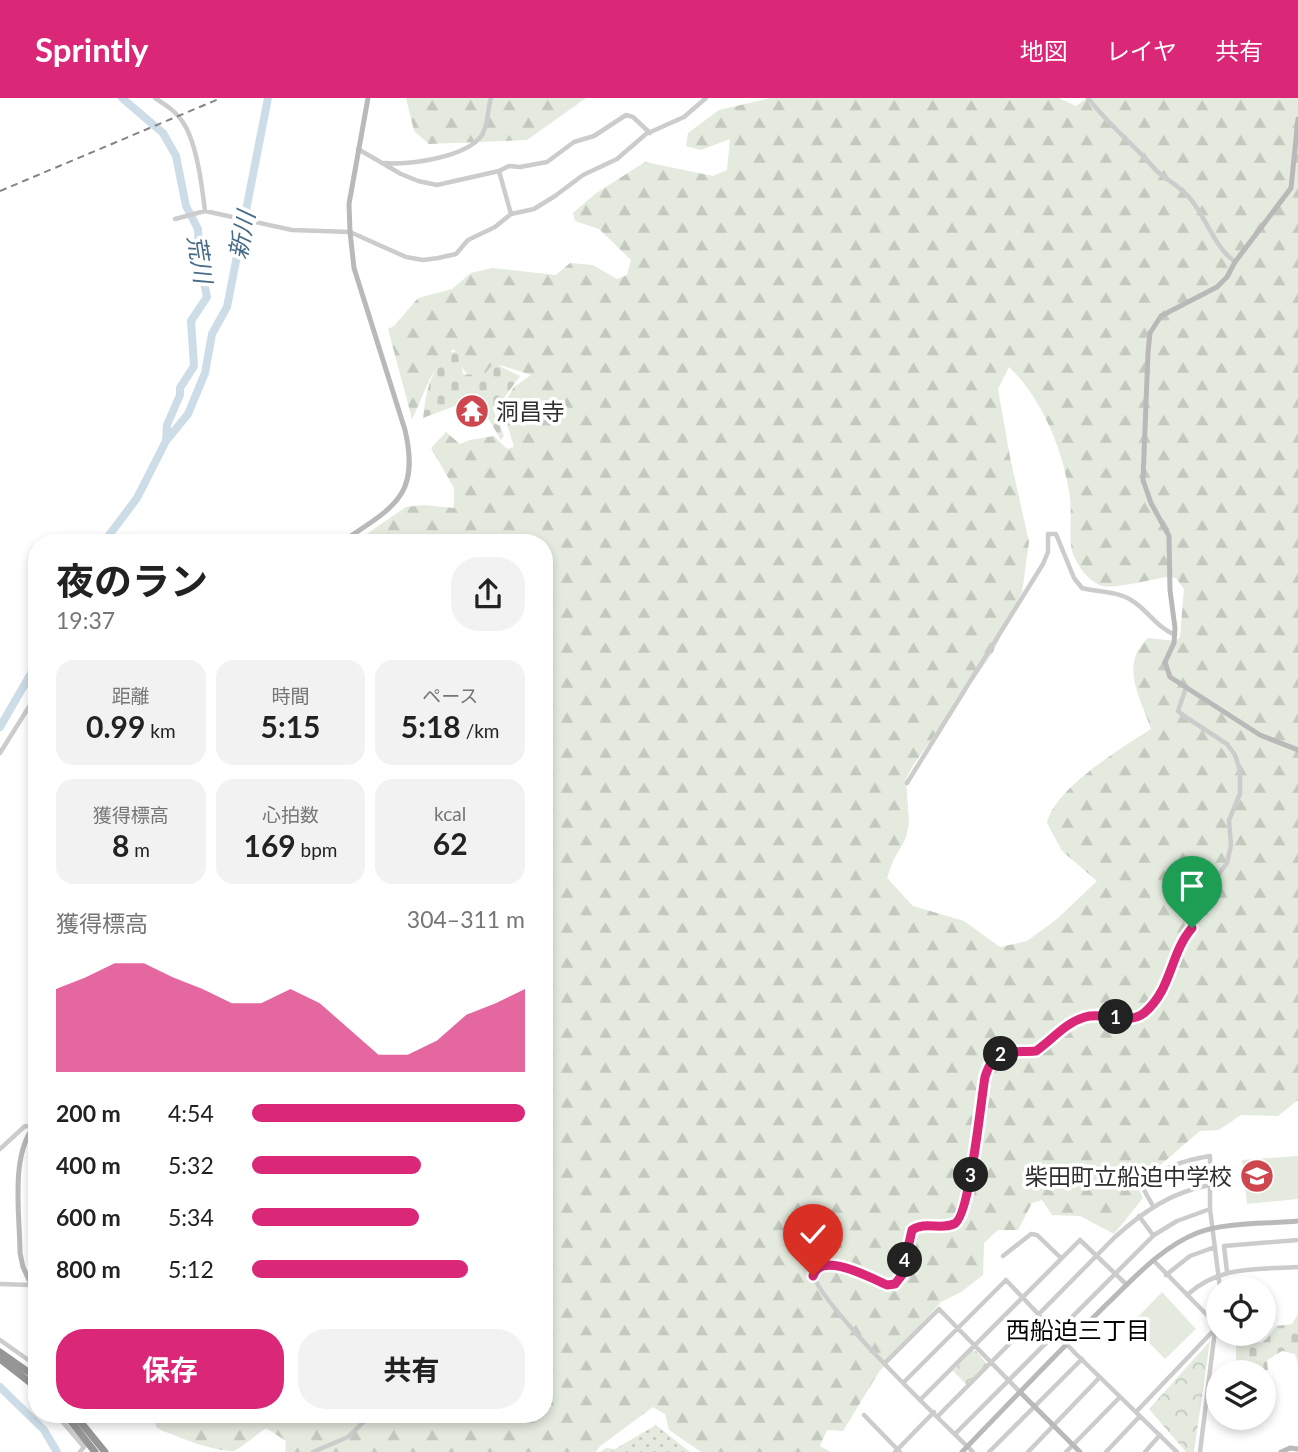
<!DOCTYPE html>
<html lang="ja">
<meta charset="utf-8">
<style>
:root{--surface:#fff;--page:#f2f2f2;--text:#222;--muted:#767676;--accent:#db2777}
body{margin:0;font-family:Lato,"Noto Sans JP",sans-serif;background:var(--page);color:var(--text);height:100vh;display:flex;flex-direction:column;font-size:26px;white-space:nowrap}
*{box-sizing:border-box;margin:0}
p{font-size:23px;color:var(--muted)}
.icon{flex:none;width:38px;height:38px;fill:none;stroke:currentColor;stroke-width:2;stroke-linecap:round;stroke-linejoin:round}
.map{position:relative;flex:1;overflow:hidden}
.sheet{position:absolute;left:28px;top:436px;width:525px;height:889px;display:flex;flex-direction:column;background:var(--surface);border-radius:28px;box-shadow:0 4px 10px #0003}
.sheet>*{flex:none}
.tools{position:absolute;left:1206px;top:1178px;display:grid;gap:14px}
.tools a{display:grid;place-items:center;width:70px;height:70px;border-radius:50%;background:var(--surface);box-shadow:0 4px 10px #0003;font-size:35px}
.pin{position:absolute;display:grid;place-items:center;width:60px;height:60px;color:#fff;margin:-72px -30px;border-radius:50% 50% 50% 0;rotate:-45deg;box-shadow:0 0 7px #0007}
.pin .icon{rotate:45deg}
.km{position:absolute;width:35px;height:35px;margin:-18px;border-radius:50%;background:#222;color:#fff;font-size:19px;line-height:35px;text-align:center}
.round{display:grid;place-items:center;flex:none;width:74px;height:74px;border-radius:28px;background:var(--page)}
.headline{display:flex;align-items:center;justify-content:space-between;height:119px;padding:0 28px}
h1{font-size:38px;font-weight:700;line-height:52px}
.metrics{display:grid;grid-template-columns:repeat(3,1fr);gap:10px;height:119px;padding:7px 28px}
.metrics div{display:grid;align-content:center;border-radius:18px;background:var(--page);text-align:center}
.metrics b{font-size:30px;font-weight:700}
.metrics small{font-size:19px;font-weight:400}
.metrics p{font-size:19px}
.chart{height:196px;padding:14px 28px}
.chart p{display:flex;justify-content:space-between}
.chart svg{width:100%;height:126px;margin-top:7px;fill:var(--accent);opacity:.7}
.action{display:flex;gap:14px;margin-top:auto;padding:14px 28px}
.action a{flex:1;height:80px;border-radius:28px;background:var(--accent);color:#fff;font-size:28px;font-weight:700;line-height:80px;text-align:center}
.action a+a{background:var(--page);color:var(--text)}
ul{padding:0 28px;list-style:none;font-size:23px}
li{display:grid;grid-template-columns:112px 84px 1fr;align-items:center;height:52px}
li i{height:18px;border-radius:9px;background:var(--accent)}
header{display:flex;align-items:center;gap:42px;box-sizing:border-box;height:98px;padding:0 35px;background:var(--accent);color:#fff}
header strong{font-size:33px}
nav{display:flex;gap:38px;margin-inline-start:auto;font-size:24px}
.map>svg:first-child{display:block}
.grass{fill:url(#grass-dots)}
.forest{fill:url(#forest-firs);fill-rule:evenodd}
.cemetery{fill:url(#cemetery-stones)}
.park{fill:url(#park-crowns)}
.pitch{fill:#e4eade}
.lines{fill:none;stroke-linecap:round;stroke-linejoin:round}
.river{stroke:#cddde8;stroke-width:8}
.street{stroke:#ccc;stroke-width:4.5}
.secondary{stroke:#b9b9b9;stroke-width:5}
.highway{stroke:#969696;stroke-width:7}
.rail{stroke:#848484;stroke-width:2;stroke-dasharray:7 5;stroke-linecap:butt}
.route-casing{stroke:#fff;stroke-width:14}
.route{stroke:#db2777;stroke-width:9}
.labels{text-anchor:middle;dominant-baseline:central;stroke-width:7;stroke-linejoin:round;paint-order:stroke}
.poi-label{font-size:23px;fill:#2f2f2f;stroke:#fff;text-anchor:start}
.water-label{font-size:24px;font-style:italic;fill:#476c87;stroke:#fff}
.neighbourhood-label{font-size:24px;fill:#000;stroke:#fff}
</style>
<header>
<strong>Sprintly</strong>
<nav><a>地図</a><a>レイヤ</a><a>共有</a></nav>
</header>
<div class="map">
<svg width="1298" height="1354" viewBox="0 0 1298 1354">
<defs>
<pattern id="grass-dots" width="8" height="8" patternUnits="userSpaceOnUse" patternTransform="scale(1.75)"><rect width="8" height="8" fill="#e4eade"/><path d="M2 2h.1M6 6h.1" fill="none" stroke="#c4c9bf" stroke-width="1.8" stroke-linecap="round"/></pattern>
<pattern id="forest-firs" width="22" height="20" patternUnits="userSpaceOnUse" patternTransform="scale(1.75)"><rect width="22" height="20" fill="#e4eade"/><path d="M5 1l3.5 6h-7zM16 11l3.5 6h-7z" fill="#c4c9bf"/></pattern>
<pattern id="cemetery-stones" width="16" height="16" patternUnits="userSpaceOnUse" patternTransform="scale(1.75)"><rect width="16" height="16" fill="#e4eade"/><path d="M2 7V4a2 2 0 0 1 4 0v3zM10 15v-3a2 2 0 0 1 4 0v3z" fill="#c4c9bf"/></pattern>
<pattern id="park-crowns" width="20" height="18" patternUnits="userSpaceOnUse" patternTransform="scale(1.75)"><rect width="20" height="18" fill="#e4eade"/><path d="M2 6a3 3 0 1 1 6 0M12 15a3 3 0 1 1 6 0" fill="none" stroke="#c4c9bf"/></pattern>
</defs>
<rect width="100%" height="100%" fill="#fff"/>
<path class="grass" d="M656,1327L690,1354H600L606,1350L615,1351Z"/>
<path class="forest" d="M406,0H586L527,42L429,46L414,33Z
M770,0H1059L1076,8L1087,0H1298V1002L1278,1018L1241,1017L1219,1032L1200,1033L1137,1087L1143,1100L1114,1136L1080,1118L1052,1117L1042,1102L1032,1105L1018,1132H998L984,1145L983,1177L961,1194L941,1204L879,1274L843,1333L827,1332L820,1348L831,1354H701L669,1332L665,1316L653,1309L599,1349L596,1354H285L286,1343L266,1330C256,1337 245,1347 234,1353C215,1354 174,1338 157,1330L152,1319L141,1316H544V444H355L406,409L424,407L454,410V390L431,350L446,334L460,346L470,342L494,338L507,351L514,349L502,309L514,289L531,277L500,267L493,283C464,279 465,277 454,251C429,271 426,294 412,321L388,231L394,228L418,200L452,191L471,175L492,170L556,177L570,165L593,167L617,181L627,177L631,162L599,131L575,123L573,115L595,96L645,64L713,78L727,72L730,41L701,52L686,48L688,35L719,12ZM1009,269C1041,299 1062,350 1069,393C1073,413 1068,434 1072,453C1076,466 1089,485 1103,488C1114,491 1154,481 1167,479L1176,480L1184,491L1180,539L1176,543L1148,540C1119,567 1140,599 1151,631C1121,650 1054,691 1047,725L1062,753L1097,783L1057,821L1027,843L1000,849L964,823L913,808L887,780L893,763L906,740L909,724L906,681L914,666L992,556L1022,494L1029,444L1010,359L998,291Z"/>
<path class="cemetery" d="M448,254H459L463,276L483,278L492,267H497L520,278L494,314L504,338L501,342L476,300L423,320C426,294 430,274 448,254Z
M1298,1216V1266L1295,1256L1282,1253L1267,1262L1268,1272L1264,1273L1258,1266L1249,1269L1251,1274H1226L1229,1268L1236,1263V1248C1259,1240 1260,1254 1276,1228L1292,1226Z"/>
<path class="park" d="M1210,1243L1194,1354H1186L1149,1311Z
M972,1252L976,1253L987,1266L967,1287L953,1273Z"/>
<path class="pitch" d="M1298,1058V1101L1247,1106L1242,1062Z
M1162,1194L1196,1231L1165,1261L1131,1226Z"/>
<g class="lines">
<path class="river" d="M166,343L188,316L205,275L212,236L227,209L268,0
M104,444L137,400L166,343L167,327L180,297V290L194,268L191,223L207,199L199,160L198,131L186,108L176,58L163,35L122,0
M0,629L37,565
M0,1289L44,1332L57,1354"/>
<path class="street" d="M155,0C166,7 177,14 184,26C197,47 202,88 205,113
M1088,0C1104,21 1122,37 1140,55C1147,61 1152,69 1159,75C1169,83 1179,88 1188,98C1206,118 1214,149 1235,164
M358,51L401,76L418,83L437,87L499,73L509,68L520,69L547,64L574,44L594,38L626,17L633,19L650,35
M385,65C411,67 467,59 482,37C489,25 487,13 491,0
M499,73L511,116
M175,121L205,113L292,132L350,134L406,159L423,162L438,160L456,156L468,142L495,129L511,116L534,111L555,98L583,77L617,61L646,36L684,19L706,0
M0,655L37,596
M907,685L1043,466L1048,454V436H1056L1074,480L1082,490C1097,494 1117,493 1131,502C1148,512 1156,529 1175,537
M0,1051L25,1028L33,1029
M1153,1108L1144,1092C1157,1069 1186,1062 1210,1058V1111L1220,1190
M1139,1118L1153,1137
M1003,1158L1031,1136L1037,1137L1061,1160
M1154,1163L1209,1219L1215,1232L1200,1354
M1227,1174L1224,1148L1298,1142
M1166,1177L1190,1158L1215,1149
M0,1186L29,1187
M1187,1197C1220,1167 1256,1172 1298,1169
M1209,1219L1218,1211
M0,1242L37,1268
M885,1265L939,1211L1021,1295
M904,1284L1006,1182L1076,1256L1177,1354
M921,1301L1080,1142L1127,1187
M1136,1314L1214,1232
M56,1316L84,1349L80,1354
M864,1317L900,1354
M938,1318L1115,1139C1143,1114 1171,1094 1210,1087
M955,1336L1154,1137L1177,1123L1210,1111
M313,1354L348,1339L372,1316
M895,1354L934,1314
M973,1354C945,1327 817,1204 813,1175L820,1167H835L887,1187L895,1186L902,1177L912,1132C925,1123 940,1132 954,1126C970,1120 980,1000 985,979C993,948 1011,955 1036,953L1062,930L1080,921L1096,917L1134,920L1154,906L1166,887L1185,838L1201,818L1206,793L1227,765L1231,747L1229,722L1240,696V672L1235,657L1227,646L1184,618L1178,613L1186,590
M989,1354L1082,1261
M1028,1354L1100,1279
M1066,1354L1120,1299
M1106,1354L1140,1318
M1145,1354L1160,1337"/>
<path class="secondary" d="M1298,21L1291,90L1235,164L1227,179L1217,189L1161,218L1150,235L1148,254L1143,382L1151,405L1169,438L1170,492L1175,530L1174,545L1165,564L1170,579L1260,637L1298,652
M342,444C391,410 421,400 405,332L354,170L350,134L349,106L368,0
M37,1025C9,1054 20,1117 20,1155L23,1169L37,1199
M1021,1295L1080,1354
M962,1354C1010,1304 1059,1253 1109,1204C1135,1179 1162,1149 1197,1135C1223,1124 1269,1126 1298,1123
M1281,1354L1290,1350L1298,1351"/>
<path class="highway" d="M0,1254L37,1280
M0,1261L37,1290
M65,1316L95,1354
M74,1316L105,1354"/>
<path class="rail" d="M0,93L221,0"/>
</g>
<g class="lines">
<g class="route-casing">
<path id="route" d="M813,1178C820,1152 871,1180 887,1187L895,1186L902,1177L912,1132C925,1123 940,1132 954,1126C970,1120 981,1000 985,979C994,948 1011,955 1036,953C1053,941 1065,925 1085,919C1104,913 1128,928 1144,915C1172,892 1170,855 1192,830"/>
</g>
<use href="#route" class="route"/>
</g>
<defs>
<g id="temple-disc" transform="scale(1.75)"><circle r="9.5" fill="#cf474e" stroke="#fff"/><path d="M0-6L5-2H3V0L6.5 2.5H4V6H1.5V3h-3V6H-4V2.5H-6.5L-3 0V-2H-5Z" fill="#fff"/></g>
<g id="school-disc" transform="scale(1.75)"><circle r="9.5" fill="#cf474e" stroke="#fff"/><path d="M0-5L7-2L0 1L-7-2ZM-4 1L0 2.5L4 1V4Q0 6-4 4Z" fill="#fff"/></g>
</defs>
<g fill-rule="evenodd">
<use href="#temple-disc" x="472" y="313"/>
<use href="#school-disc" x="1257" y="1078"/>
</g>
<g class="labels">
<g class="poi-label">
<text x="496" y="313">洞昌寺</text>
<text x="1232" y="1078" text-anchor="end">柴田町立船迫中学校</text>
</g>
<g class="water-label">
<text transform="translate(241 137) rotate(-79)">新川</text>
<text transform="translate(201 161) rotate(81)">荒川</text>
</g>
<g class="neighbourhood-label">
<text x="1078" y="1231">西船迫三丁目</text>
</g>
</g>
</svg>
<div class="tools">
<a><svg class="icon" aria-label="locate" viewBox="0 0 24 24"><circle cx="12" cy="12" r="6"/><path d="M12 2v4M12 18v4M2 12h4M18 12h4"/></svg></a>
<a><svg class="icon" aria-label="layers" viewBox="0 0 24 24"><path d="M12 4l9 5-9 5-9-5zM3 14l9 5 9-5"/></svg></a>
</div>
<div class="pin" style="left:1192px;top:830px;background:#1e9e55"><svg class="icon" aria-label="arrive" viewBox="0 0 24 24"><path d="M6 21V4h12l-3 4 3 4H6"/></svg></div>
<div class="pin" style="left:813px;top:1178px;background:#d93025"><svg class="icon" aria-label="check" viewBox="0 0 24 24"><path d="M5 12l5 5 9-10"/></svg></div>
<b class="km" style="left:1116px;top:919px">1</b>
<b class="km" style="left:1001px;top:956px">2</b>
<b class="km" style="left:971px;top:1077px">3</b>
<b class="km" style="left:905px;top:1162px">4</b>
<section class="sheet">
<div class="headline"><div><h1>夜のラン</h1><p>19:37</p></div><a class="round"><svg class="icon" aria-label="share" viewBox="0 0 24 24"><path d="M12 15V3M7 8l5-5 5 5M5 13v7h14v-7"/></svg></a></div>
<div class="metrics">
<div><p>距離</p><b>0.99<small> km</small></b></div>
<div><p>時間</p><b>5:15</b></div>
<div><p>ペース</p><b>5:18<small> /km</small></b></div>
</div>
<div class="metrics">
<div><p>獲得標高</p><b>8<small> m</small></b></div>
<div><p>心拍数</p><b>169<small> bpm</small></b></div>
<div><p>kcal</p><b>62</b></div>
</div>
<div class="chart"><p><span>獲得標高</span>304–311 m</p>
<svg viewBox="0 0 160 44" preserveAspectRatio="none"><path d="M0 44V15L10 11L20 6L30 6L40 11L50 15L60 20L70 20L80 15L90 20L100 29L110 38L120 38L130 33L140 24L150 20L160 15V44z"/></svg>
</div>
<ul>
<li><b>200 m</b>4:54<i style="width:100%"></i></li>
<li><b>400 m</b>5:32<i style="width:62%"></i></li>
<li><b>600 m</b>5:34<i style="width:61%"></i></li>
<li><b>800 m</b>5:12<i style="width:79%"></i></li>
</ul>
<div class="action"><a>保存</a><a>共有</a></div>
</section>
</div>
